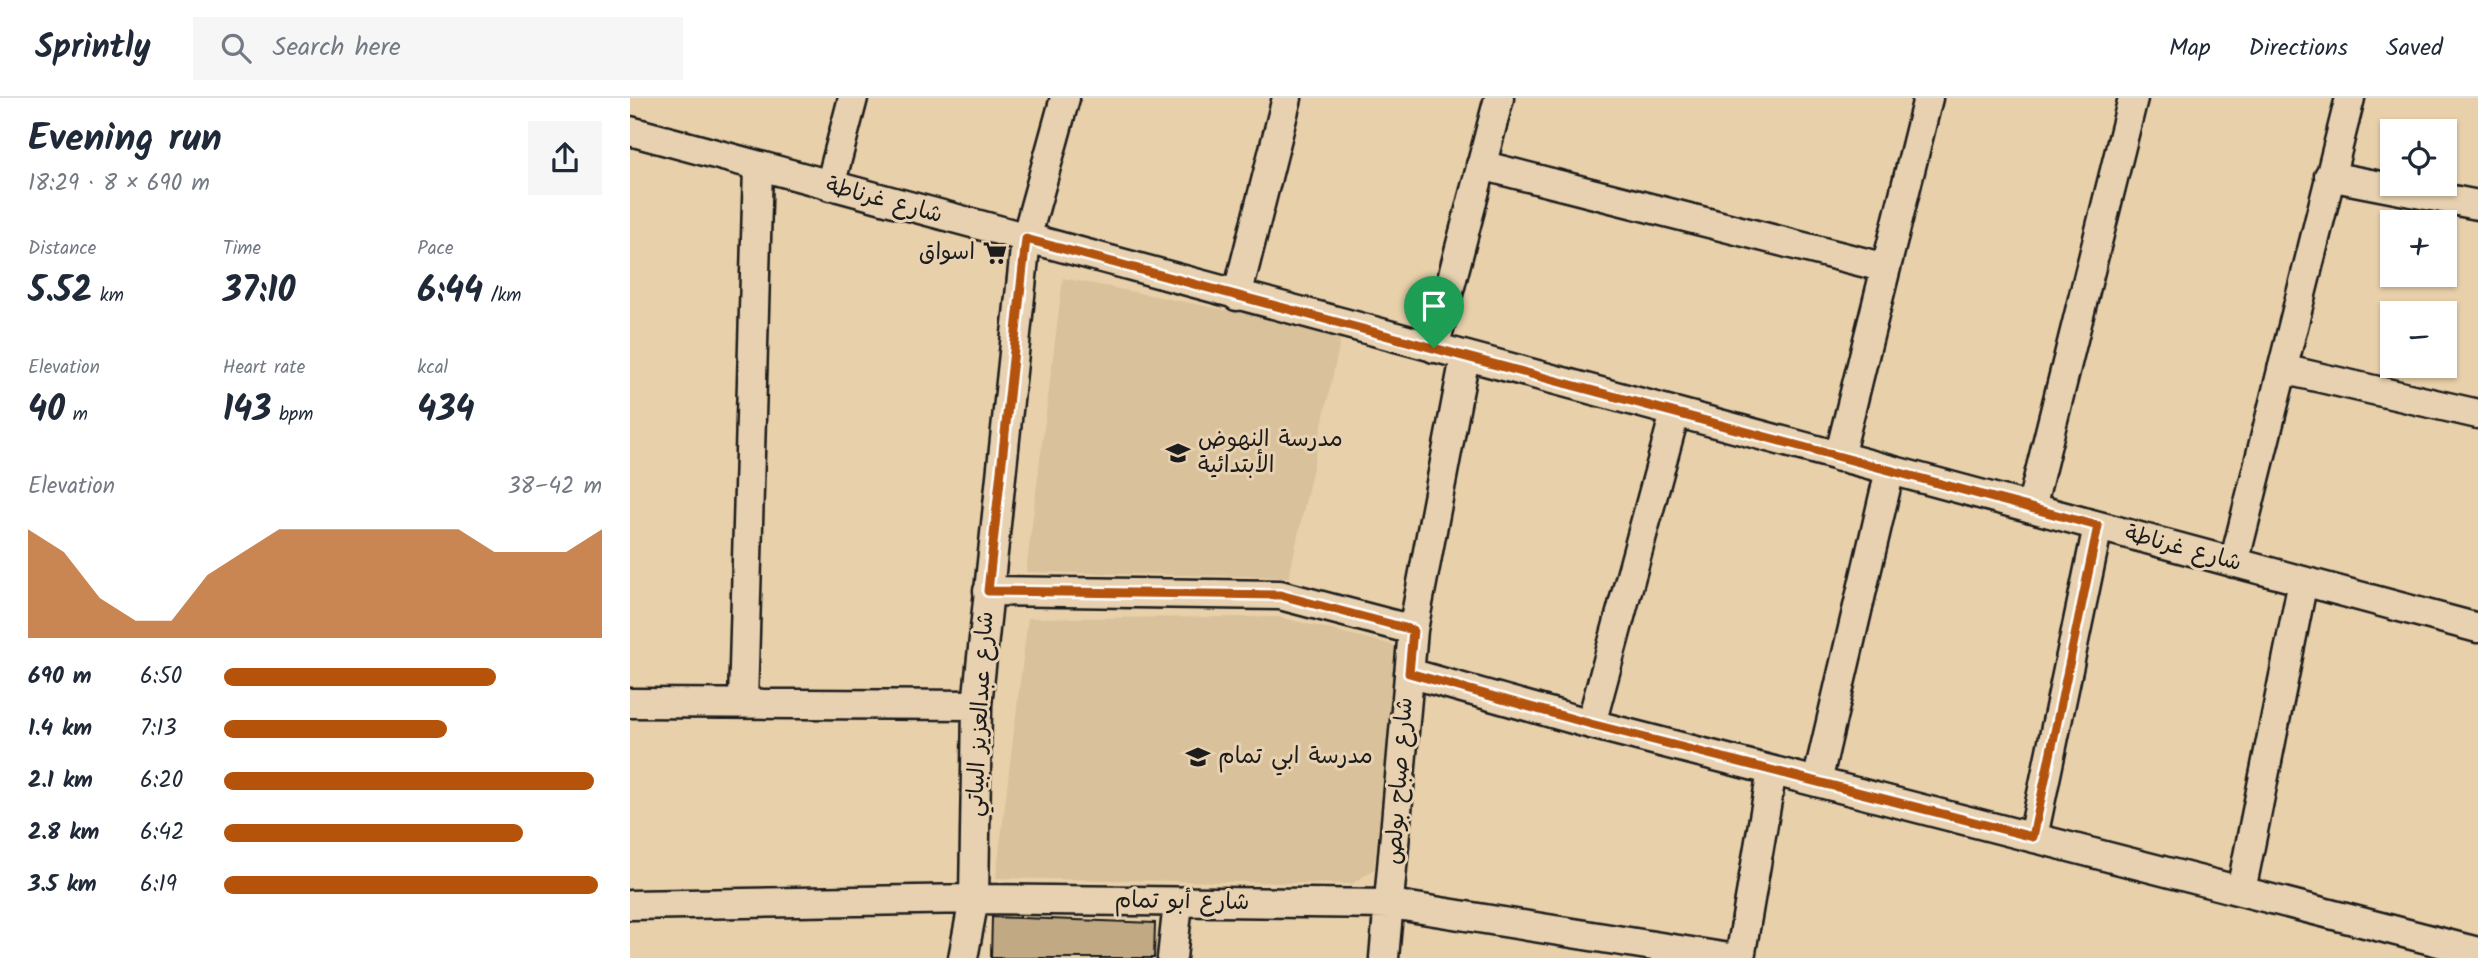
<!DOCTYPE html>
<meta charset="utf-8">
<style>
:root{--surface:#fff;--page:#f6f6f7;--text:#1f2937;--muted:#747a83;--line:#e0e1e3;--accent:#b45309}
body{margin:0;font-family:Kalam,"Playpen Sans Arabic",sans-serif;background:var(--page);color:var(--text);height:100vh;display:flex;flex-direction:column;font-size:26px;white-space:nowrap}
*{box-sizing:border-box;margin:0}
p{font-size:23px;color:var(--muted)}
.icon{flex:none;width:38px;height:38px;fill:none;stroke:currentColor;stroke-width:2;stroke-linecap:round;stroke-linejoin:round}
.map{position:relative;flex:1;overflow:hidden}
.details{display:flex;flex-direction:column;background:var(--surface);width:630px}
.details>*{flex:none}
.controls{position:absolute;left:1750px;top:21px;display:grid;gap:14px}
.controls a{display:grid;place-items:center;width:77px;height:77px;border-radius:0px;background:var(--surface);box-shadow:0 2px 5px #0004;font-size:35px}
.pin{position:absolute;display:grid;place-items:center;width:60px;height:60px;color:#fff;margin:-72px -30px;border-radius:50% 50% 50% 0;rotate:-45deg;box-shadow:0 0 7px #0007}
.pin .icon{rotate:45deg}
.round{display:grid;place-items:center;flex:none;width:74px;height:74px;border-radius:0px;background:var(--page)}
.headline{display:flex;align-items:center;justify-content:space-between;height:119px;padding:0 28px}
h1{font-size:38px;font-weight:600;line-height:52px}
.stats{display:grid;grid-template-columns:repeat(3,1fr);gap:10px;height:119px;padding:7px 28px}
.stats div{display:grid;align-content:center}
.stats b{font-size:35px;font-weight:600}
.stats small{font-size:19px;font-weight:400}
.stats p{font-size:19px}
.chart{height:196px;padding:14px 28px}
.chart p{display:flex;justify-content:space-between}
.chart svg{width:100%;height:126px;margin-top:7px;fill:var(--accent);opacity:.7}
ul{padding:0 28px;list-style:none;font-size:23px}
li{display:grid;grid-template-columns:112px 84px 1fr;align-items:center;height:52px}
li i{height:18px;border-radius:9px;background:var(--accent)}
header{display:flex;align-items:center;gap:42px;box-sizing:border-box;height:98px;padding:0 35px;background:var(--surface);border-bottom:2px solid var(--line)}
header strong{font-size:33px}
nav{display:flex;gap:38px;margin-inline-start:auto;font-size:24px}
.search{width:490px;height:63px;background:var(--page);display:flex;align-items:center;gap:18px;box-sizing:border-box;padding:0 24px;border-radius:0px;color:var(--muted);font-size:26px}
main{display:flex;flex:1;min-height:0}
.map>svg:first-child{display:block}
.built{fill:#d8c19b}
.building{fill:#c1a983;stroke:#1c1c1c;stroke-width:2}
.lines{fill:none;stroke-linecap:round;stroke-linejoin:round}
.minor-casing{stroke:#1c1c1c;stroke-width:33}
.minor{stroke:#e7d1b0;stroke-width:28}
.route-casing{stroke:#fff;stroke-width:14}
.route{stroke:#b45309;stroke-width:9}
.labels{text-anchor:middle;dominant-baseline:central;stroke-width:6;stroke-linejoin:round;paint-order:stroke}
.street-label{font-size:23px;fill:#1c1c1c;stroke:#e7d1b0}
.poi-label{font-size:23px;fill:#1c1c1c;stroke:#e7d1b0;text-anchor:start}
</style>
<header>
<strong>Sprintly</strong>
<div class="search"><svg class="icon" aria-label="search" viewBox="0 0 24 24"><circle cx="10" cy="10" r="6"/><path d="M15 15l6 6"/></svg>Search here</div>
<nav><a>Map</a><a>Directions</a><a>Saved</a></nav>
</header>
<main>
<section class="details">
<div class="headline"><div><h1>Evening run</h1><p>18:29 · 8 × 690 m</p></div><a class="round"><svg class="icon" aria-label="share" viewBox="0 0 24 24"><path d="M12 15V3M7 8l5-5 5 5M5 13v7h14v-7"/></svg></a></div>
<div class="stats">
<div><p>Distance</p><b>5.52<small> km</small></b></div>
<div><p>Time</p><b>37:10</b></div>
<div><p>Pace</p><b>6:44<small> /km</small></b></div>
</div>
<div class="stats">
<div><p>Elevation</p><b>40<small> m</small></b></div>
<div><p>Heart rate</p><b>143<small> bpm</small></b></div>
<div><p>kcal</p><b>434</b></div>
</div>
<div class="chart"><p><span>Elevation</span>38–42 m</p>
<svg viewBox="0 0 160 44" preserveAspectRatio="none"><path d="M0 44V6L10 14L20 30L30 38L40 38L50 22L60 14L70 6L80 6L90 6L100 6L110 6L120 6L130 14L140 14L150 14L160 6V44z"/></svg>
</div>
<ul>
<li><b>690 m</b>6:50<i style="width:72%"></i></li>
<li><b>1.4 km</b>7:13<i style="width:59%"></i></li>
<li><b>2.1 km</b>6:20<i style="width:98%"></i></li>
<li><b>2.8 km</b>6:42<i style="width:79%"></i></li>
<li><b>3.5 km</b>6:19<i style="width:99%"></i></li>
</ul>
</section>
<div class="map">
<svg width="1848" height="860" viewBox="0 0 1848 860">
<rect width="100%" height="100%" fill="#e8d0aa"/>
<filter id="ink" filterUnits="userSpaceOnUse"><feTurbulence type="fractalNoise" baseFrequency=".0143" numOctaves="2"/><feDisplacementMap in="SourceGraphic" scale="14" xChannelSelector="R" yChannelSelector="G"/><feConvolveMatrix kernelMatrix="1 2 1 2 8 2 1 2 1" color-interpolation-filters="sRGB"/></filter>
<g filter="url(#ink)">
<path class="built" d="M433,180L712,235L659,479L396,474Z
M649,519L767,548L744,771L722,786L366,780L398,520Z"/>
<path class="building" d="M362,819L525,825L524,860H361Z"/>
<g class="lines">
<g class="minor-casing">
<path id="minor" d="M0,33L1848,530
M851,67L1256,170
M1699,78L1848,107
M200,88L223,0
M607,198L657,0
M804,250L869,0
M1652,271L1848,316
M1209,359L1298,0
M1401,410L1503,0
M1604,465L1720,0
M358,493L650,497L783,532
M779,575L961,626L1848,854
M0,605L347,607
M113,605L128,69
M961,626L1045,315
M1187,684L1260,372
M1403,739L1468,428
M1611,793L1673,483
M0,807L344,801L761,806L1099,860
M333,860L344,801L347,607L396,141L435,0
M542,860L548,805
M754,860L783,532L835,259
M1110,860L1142,673"/>
</g>
<use href="#minor" class="minor"/>
</g>
</g>
<g class="lines" filter="url(#ink)">
<g class="route-casing">
<path id="route" d="M396,141L1468,428L1403,739L961,626L779,575L783,532L650,497L358,493Z"/>
</g>
<use href="#route" class="route"/>
</g>
<defs>
<g id="supermarket-bare" transform="scale(1.89)"><path d="M-6-5.5h2.5l.6 2H6L4.5 2H-2.5L-4.4-4H-6ZM-1.5 3.2a1.3 1.3 0 1 0 .1 0ZM3 3.2a1.3 1.3 0 1 0 .1 0Z" fill="#1c1c1c" stroke="#e7d1b0" stroke-width="2.5" paint-order="stroke"/></g>
<g id="school-bare" transform="scale(1.89)"><path d="M0-5L7-2L0 1L-7-2ZM-4 1L0 2.5L4 1V4Q0 6-4 4Z" fill="#1c1c1c" stroke="#e7d1b0" stroke-width="2.5" paint-order="stroke"/></g>
</defs>
<g fill-rule="evenodd">
<use href="#supermarket-bare" x="365" y="155"/>
<use href="#school-bare" x="548" y="355"/>
<use href="#school-bare" x="568" y="659"/>
</g>
<g class="labels">
<g class="street-label">
<text transform="translate(254 103) rotate(15)">شارع غرناطة</text>
<text transform="translate(1553 451) rotate(15)">شارع غرناطة</text>
<text transform="translate(351 616) rotate(-87)">شارع عبدالعزيز البياتي</text>
<text transform="translate(770 683) rotate(-86)">شارع صباح بولص</text>
<text transform="translate(552 804) rotate(1)">شارع أبو تمام</text>
</g>
<g class="poi-label">
<text x="345" y="155" text-anchor="end">اسواق</text>
<text x="568" y="342">مدرسة النهوض<tspan x="568" dy="26">الأبتدائية</tspan></text>
<text x="588" y="659">مدرسة ابي تمام</text>
</g>
</g>
</svg>
<div class="controls">
<a><svg class="icon" aria-label="locate" viewBox="0 0 24 24"><circle cx="12" cy="12" r="6"/><path d="M12 2v4M12 18v4M2 12h4M18 12h4"/></svg></a>
<a>+</a>
<a>−</a>
</div>
<div class="pin" style="left:804px;top:250px;background:#1e9e55"><svg class="icon" aria-label="arrive" viewBox="0 0 24 24"><path d="M6 21V4h12l-3 4 3 4H6"/></svg></div>
</div>
</main>
